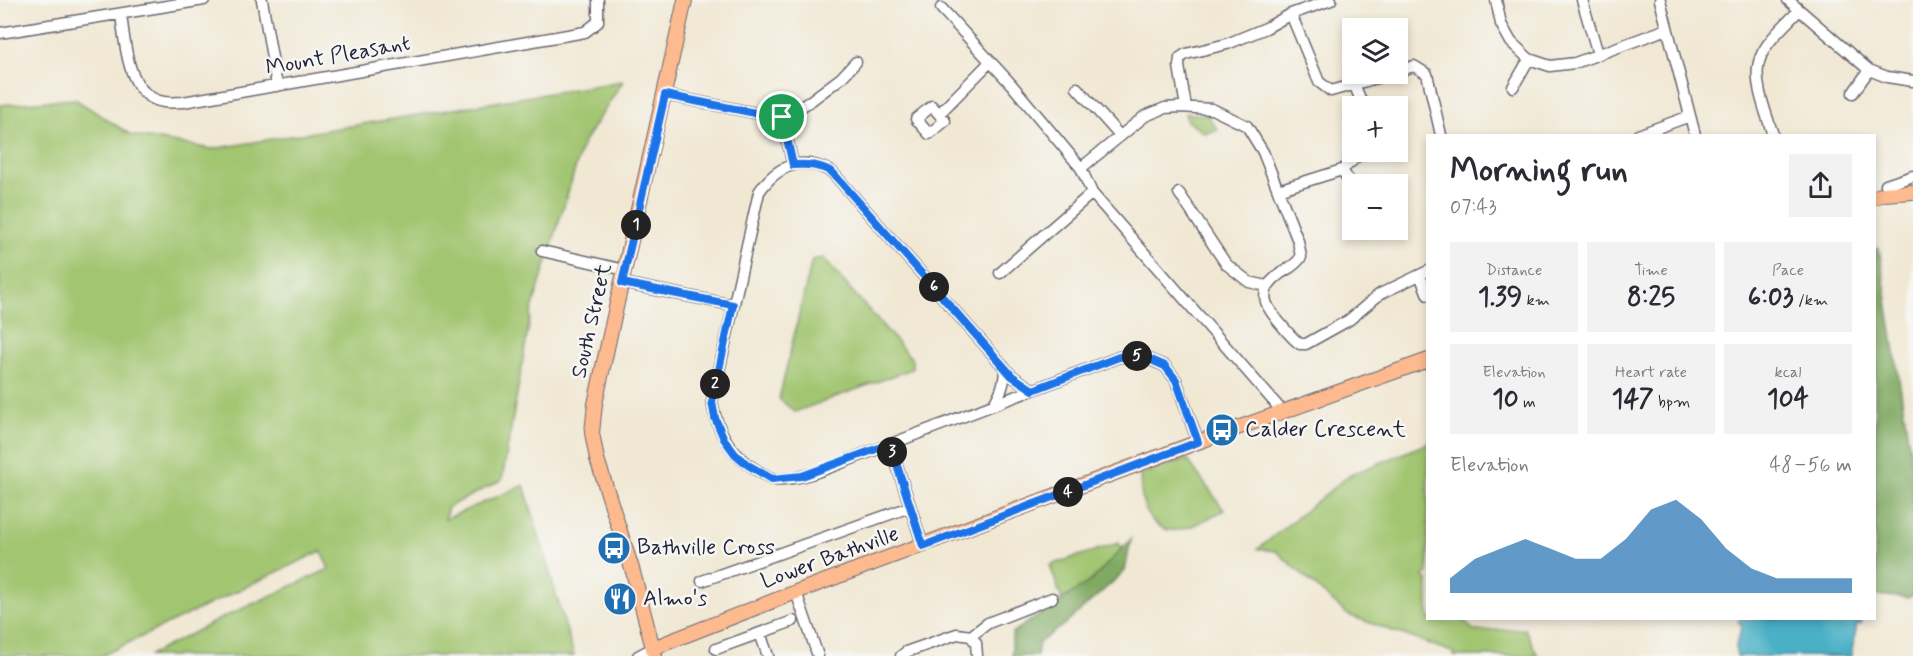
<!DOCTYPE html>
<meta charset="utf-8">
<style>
:root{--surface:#fff;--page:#f2f2f3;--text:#2b2b33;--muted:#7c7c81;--accent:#1f6fb2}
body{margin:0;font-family:Mynerve,sans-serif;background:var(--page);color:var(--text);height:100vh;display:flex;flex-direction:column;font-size:22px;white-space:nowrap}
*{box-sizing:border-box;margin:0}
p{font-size:20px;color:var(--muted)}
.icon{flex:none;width:33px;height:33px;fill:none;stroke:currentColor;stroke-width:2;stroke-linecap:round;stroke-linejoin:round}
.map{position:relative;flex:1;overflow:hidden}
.sheet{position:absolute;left:1426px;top:134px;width:450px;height:486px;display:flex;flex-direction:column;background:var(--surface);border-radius:0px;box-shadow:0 3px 9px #0003}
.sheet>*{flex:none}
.fabs{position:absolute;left:1342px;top:18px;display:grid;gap:12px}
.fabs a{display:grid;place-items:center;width:66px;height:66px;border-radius:0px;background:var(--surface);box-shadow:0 3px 9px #0003;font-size:30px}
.pin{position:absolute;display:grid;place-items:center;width:51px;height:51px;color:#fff;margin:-26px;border:3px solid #fff;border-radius:50%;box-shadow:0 2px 6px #0007}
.km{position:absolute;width:30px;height:30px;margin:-15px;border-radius:50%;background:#222;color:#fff;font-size:16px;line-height:30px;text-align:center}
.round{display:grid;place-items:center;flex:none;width:63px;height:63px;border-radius:0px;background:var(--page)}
.head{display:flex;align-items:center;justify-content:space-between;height:102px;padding:0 24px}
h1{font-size:33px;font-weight:700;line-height:45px}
.stats{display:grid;grid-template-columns:repeat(3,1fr);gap:9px;height:102px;padding:6px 24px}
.stats div{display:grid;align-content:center;border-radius:0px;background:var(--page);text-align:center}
.stats b{font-size:26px;font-weight:700}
.stats small{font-size:16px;font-weight:400}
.stats p{font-size:16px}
.chart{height:168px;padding:12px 24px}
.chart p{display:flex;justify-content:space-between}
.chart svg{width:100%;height:108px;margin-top:6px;fill:var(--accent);opacity:.7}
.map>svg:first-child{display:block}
.green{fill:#a1c570;stroke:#627456;stroke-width:1.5}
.forest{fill:#80aa62;stroke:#51664e;stroke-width:1.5}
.water{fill:#48b0c6;stroke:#356980;stroke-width:1.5}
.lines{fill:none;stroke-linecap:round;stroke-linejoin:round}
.minor-casing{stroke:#6a6771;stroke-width:13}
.major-casing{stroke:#6a6771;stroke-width:16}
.minor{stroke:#fff;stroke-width:10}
.major{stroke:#fcba8e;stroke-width:14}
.route-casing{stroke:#fff;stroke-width:12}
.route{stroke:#1a73e8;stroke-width:8}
.labels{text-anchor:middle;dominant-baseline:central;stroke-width:5;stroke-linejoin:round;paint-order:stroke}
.street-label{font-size:22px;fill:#22223b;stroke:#f6f6f2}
.poi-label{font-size:22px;fill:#22223b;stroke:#f6f6f2;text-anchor:start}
</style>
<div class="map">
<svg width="1913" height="656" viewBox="0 0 1913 656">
<rect width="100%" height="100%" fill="#f6f6f2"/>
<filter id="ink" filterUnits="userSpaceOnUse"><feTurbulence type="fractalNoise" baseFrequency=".0167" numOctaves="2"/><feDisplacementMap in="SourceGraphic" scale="12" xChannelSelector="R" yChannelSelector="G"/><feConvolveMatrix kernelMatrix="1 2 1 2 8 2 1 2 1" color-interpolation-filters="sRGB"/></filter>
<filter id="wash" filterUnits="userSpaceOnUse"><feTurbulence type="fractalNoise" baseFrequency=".008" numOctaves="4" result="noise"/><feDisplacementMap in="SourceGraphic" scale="24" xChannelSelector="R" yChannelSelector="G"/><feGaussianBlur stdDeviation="1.35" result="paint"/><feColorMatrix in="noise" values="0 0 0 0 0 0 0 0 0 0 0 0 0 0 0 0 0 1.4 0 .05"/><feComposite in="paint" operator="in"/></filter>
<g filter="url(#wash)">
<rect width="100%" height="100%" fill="#f1e8d4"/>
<path class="green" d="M623,81L583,143L531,313L502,480L448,507L445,519L524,485L574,656H148L222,618L329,569L321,551L101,656H0V105L75,99L131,135L212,149Z
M1185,113L1207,115L1218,130L1205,133L1187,121Z
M823,258L912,359V369L795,412L779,399L812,260Z
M1428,443V573L1423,576L1428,581V618H1462L1474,631L1525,629L1538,656H1454L1455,653L1348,615L1276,551L1258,549L1348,476Z
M1187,459L1224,510C1204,520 1170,544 1152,520C1141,507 1141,492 1140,475Z
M1119,543L1122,549L1092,580L1062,600L1050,565Z"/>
<path class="forest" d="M1879,248L1913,470V595L1908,598L1875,595V249Z
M1131,539L1125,571L1070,620L1039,643L1037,656H1012V633L1092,580Z"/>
<path class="water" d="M1741,618H1860L1862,620L1861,624H1857L1851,656H1737C1733,643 1740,638 1742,626L1738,621Z"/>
</g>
<g filter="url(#ink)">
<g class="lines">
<g class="minor-casing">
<path id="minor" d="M262,0L277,86
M1496,0L1501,24L1511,42L1529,59L1550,66L1575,63L1667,29
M1582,0L1598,54
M1660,0L1695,135
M1788,0L1869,70L1887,77L1913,81
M941,8L1011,84L1081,168L1092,193L1282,411
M121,14C125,43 127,97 164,102C170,103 177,102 183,102L585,32L598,22V0
M1291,14L1319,82L1331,91L1391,74
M0,33L204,0
M1398,71L1414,66L1427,74L1441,135
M1355,86L1363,106
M1513,87L1529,59
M1077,88L1120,136
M1853,93L1869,70
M665,95L770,116H786L809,102L841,78L856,62
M932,106L945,121L929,134L916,119Z
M1186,107L1179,66L1180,58L1186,54L1227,44L1266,28L1291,14L1331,0
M939,114L990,62
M782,117L793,165
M1638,135L1690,116
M1773,135C1767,115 1753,83 1759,62C1764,42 1786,25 1799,10
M1081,168L1145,116L1165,108L1180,107L1212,109L1247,126L1263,152L1298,241L1301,257C1293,269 1286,268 1276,277C1254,295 1270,312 1284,328C1289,334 1294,340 1300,344H1306L1349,320L1380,294L1428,271
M1342,170L1353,187
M1886,185L1913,176
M1278,190L1342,170L1359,155L1360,152
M1179,193L1226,264L1249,282L1267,286
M1351,218L1353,217
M542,251L625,270
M1000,273L1092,193
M1420,275L1428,295
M622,283L733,305
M1033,390L1012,376L832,172C802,156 778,164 759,192L712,402C717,432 731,455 758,471C763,474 769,478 775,479C806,481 845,460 875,450C957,419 1038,388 1119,357L1141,356L1165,366L1176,380L1198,442
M994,404C1001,392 1005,383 1005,368
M890,444L923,546
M702,581L910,507
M796,592L818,656
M760,633L768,656
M971,636L988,623L1052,598
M716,649L793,621
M638,656L653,648
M901,656L906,652L957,634L971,636L976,643L977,656"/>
</g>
<g class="major-casing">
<path id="major" d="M1875,197L1884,194L1913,192
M653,648L796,592L1198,442L1428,360
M655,656L633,572L597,459L592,433L595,404L611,330L685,0"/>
</g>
<use href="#minor" class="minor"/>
<use href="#major" class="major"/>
</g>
</g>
<g class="lines" filter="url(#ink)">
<g class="route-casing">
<path id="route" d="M665,95L770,116L782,117L793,165C809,164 819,165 832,172L1005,368L1012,376L1033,390L1119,357L1142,356L1165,366L1176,380L1198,442L923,546L890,444L802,476L772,479L748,465L735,454L724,439L715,418L712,402L733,305L622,283Z"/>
</g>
<use href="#route" class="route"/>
</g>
<defs>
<g id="bus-disc" transform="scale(1.725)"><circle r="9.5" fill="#1f6fb2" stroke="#f6f6f2"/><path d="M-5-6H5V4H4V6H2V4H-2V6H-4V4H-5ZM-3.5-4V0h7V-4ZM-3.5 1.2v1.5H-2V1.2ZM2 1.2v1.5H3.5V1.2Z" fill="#fff"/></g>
<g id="restaurant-disc" transform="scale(1.725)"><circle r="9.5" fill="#1f6fb2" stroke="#f6f6f2"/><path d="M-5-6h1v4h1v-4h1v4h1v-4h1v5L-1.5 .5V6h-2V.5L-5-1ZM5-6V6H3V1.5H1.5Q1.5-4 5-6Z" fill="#fff"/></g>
</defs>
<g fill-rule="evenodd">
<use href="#bus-disc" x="1222" y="430"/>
<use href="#bus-disc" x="614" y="548"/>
<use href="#restaurant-disc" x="620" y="599"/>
</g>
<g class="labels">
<g class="street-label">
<text transform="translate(338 56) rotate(-10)">Mount Pleasant</text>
<text transform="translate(592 321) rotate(-77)">South Street</text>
<text transform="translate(830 558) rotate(-20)">Lower Bathville</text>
</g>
<g class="poi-label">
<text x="1245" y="430">Calder Crescent</text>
<text x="637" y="548">Bathville Cross</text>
<text x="643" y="599">Almo's</text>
</g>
</g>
</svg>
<div class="fabs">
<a><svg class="icon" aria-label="layers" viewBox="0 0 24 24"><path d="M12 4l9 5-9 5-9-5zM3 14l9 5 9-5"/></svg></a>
<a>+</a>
<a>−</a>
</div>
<div class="pin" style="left:782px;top:117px;background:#1e9e55"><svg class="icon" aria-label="arrive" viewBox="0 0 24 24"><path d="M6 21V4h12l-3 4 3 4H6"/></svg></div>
<b class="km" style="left:636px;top:225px">1</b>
<b class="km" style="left:715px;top:384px">2</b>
<b class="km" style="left:892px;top:452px">3</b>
<b class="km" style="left:1068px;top:492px">4</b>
<b class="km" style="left:1137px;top:356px">5</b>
<b class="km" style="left:934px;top:287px">6</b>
<section class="sheet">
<div class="head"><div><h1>Morning run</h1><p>07:43</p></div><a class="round"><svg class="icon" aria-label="share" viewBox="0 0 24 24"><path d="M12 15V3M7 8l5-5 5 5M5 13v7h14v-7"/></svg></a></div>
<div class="stats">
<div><p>Distance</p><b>1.39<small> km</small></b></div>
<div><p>Time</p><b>8:25</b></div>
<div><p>Pace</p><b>6:03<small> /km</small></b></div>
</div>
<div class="stats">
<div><p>Elevation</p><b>10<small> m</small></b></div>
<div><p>Heart rate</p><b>147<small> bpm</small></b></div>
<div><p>kcal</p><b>104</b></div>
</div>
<div class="chart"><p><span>Elevation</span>48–56 m</p>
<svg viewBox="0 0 160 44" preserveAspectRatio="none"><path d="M0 44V38L10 30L20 26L30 22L40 26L50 30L60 30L70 22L80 10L90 6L100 14L110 26L120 34L130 38L140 38L150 38L160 38V44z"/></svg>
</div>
</section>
</div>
